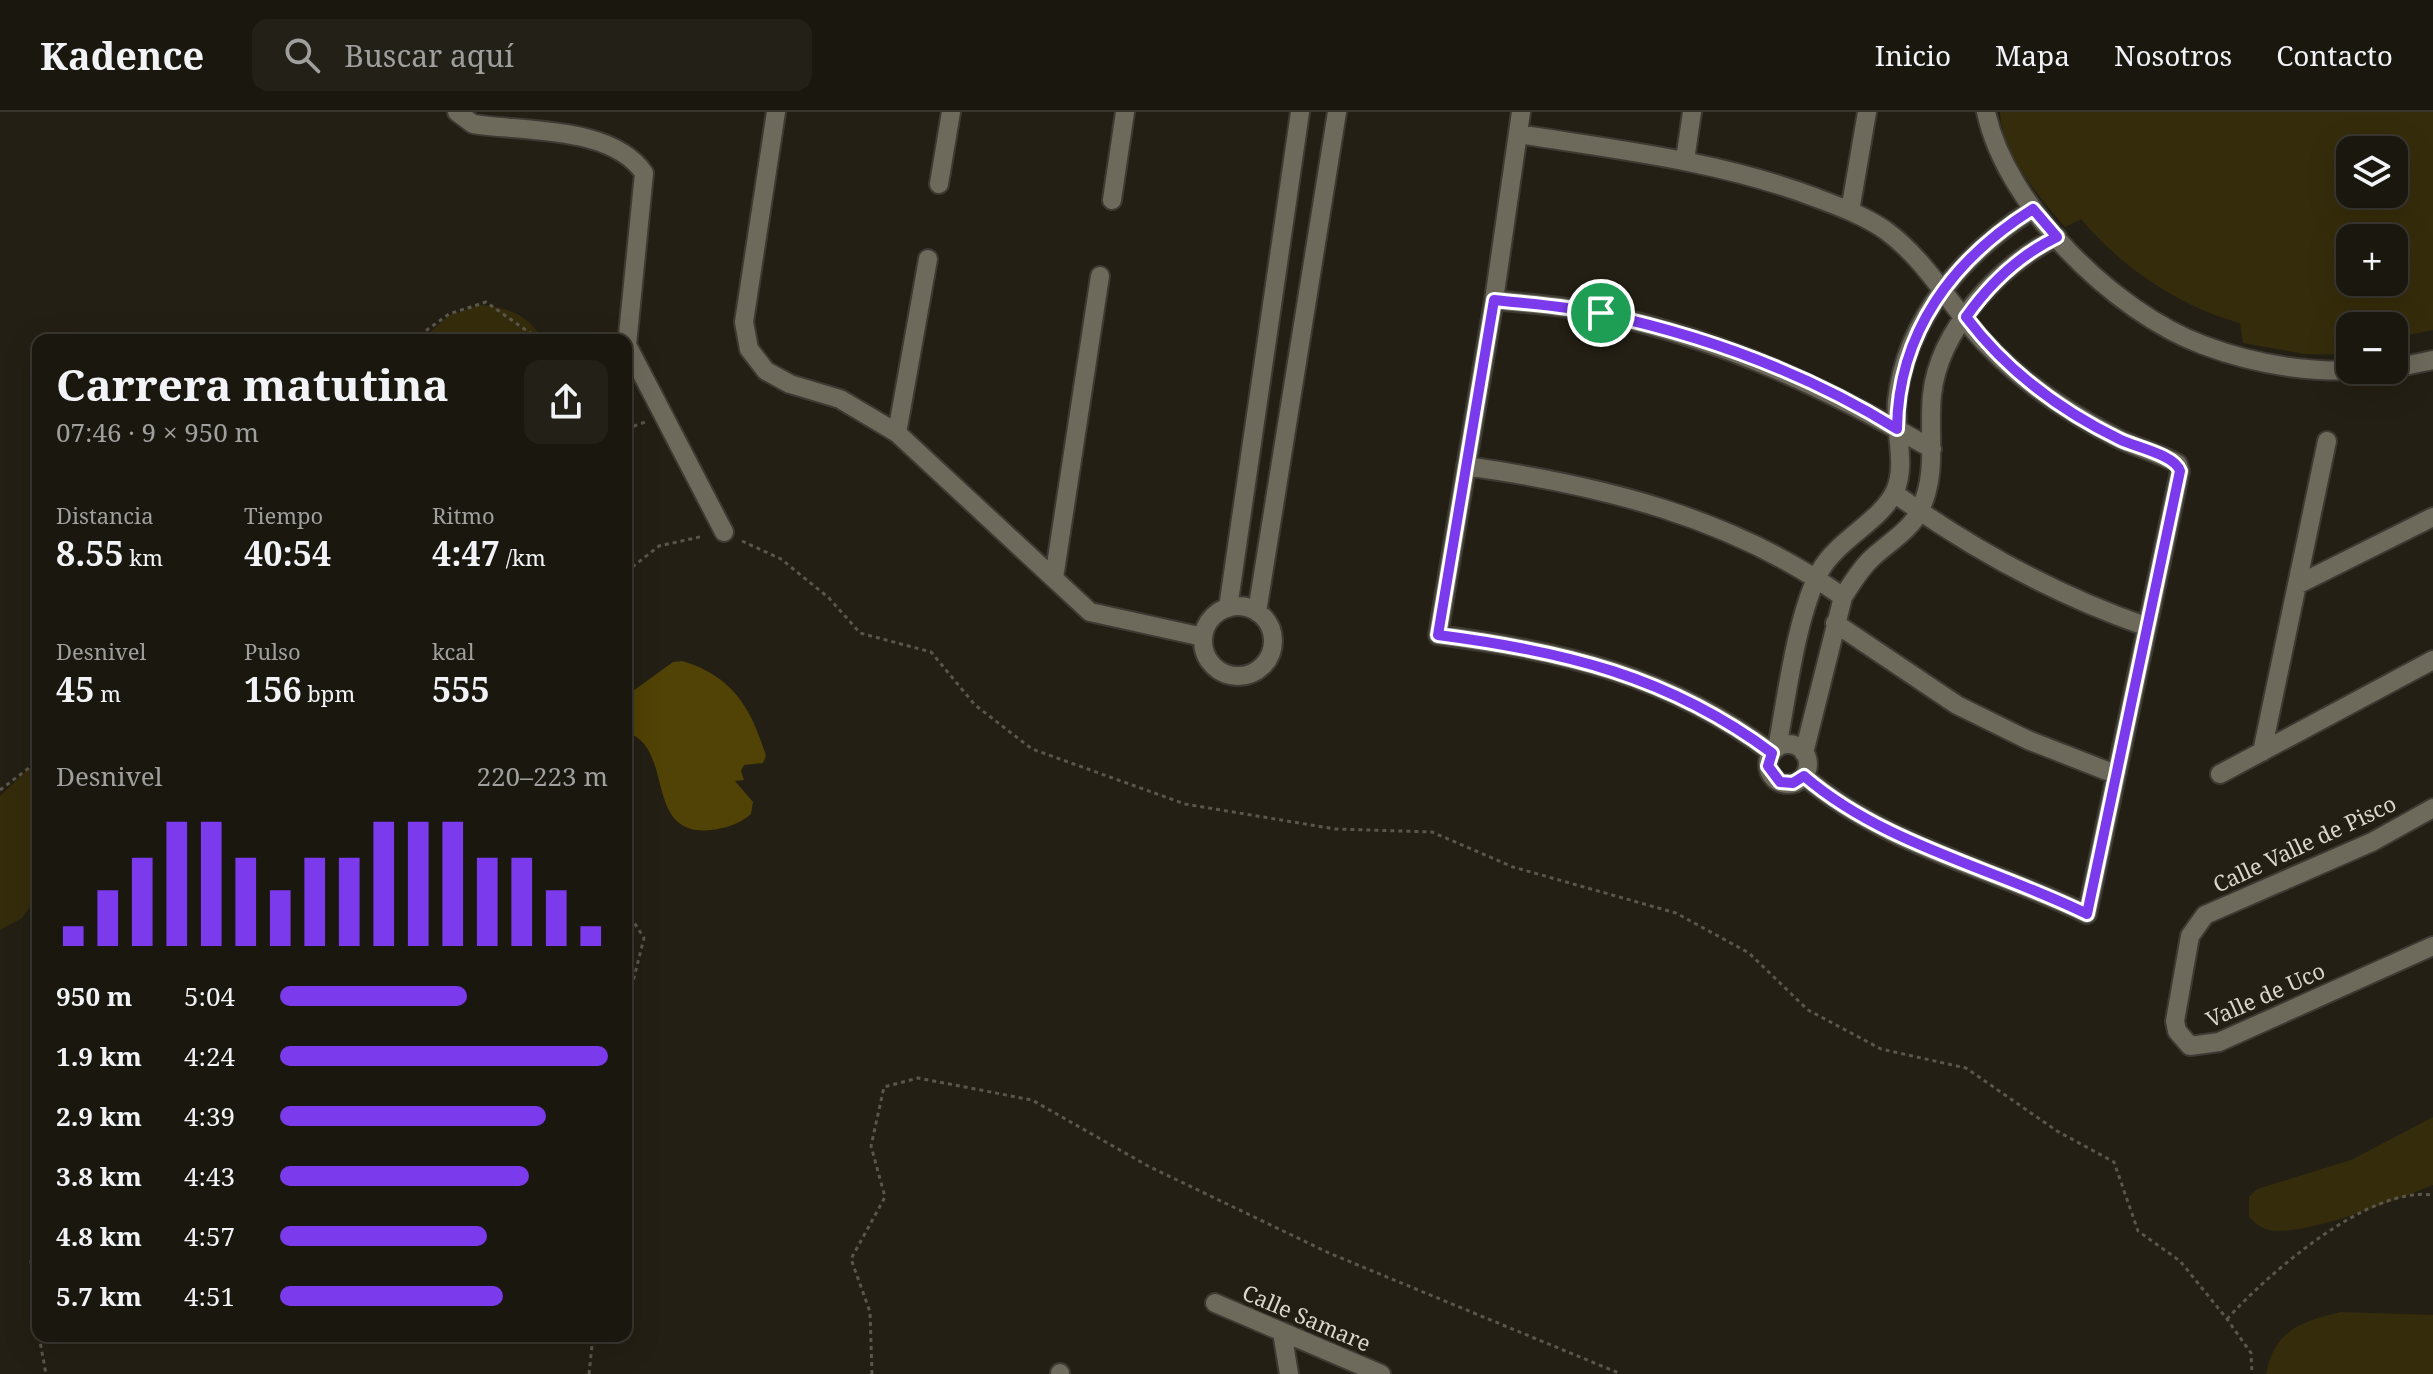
<!DOCTYPE html>
<html lang="es">
<meta charset="utf-8">
<style>
:root{--surface:#1a170f;--page:#232018;--text:#f1f3f6;--muted:#9f9f9e;--line:#38362f;--accent:#7c3aed}
body{margin:0;font-family:"Noto Serif",serif;background:var(--page);color:var(--text);height:100vh;display:flex;flex-direction:column;font-size:30px;white-space:nowrap}
*{box-sizing:border-box;margin:0}
p{font-size:26px;color:var(--muted)}
.icon{flex:none;width:44px;height:44px;fill:none;stroke:currentColor;stroke-width:2;stroke-linecap:round;stroke-linejoin:round}
.map{position:relative;flex:1;overflow:hidden}
.details{position:absolute;left:32px;top:222px;width:600px;height:1008px;display:flex;flex-direction:column;background:var(--surface);border-radius:16px;box-shadow:0 8px 32px #0002,0 0 0 2px var(--line)}
.details>*{flex:none}
.fabs{position:absolute;left:2336px;top:24px;display:grid;gap:16px}
.fabs a{display:grid;place-items:center;width:72px;height:72px;border-radius:16px;background:var(--surface);box-shadow:0 8px 32px #0002,0 0 0 2px var(--line);font-size:40px}
.pin{position:absolute;display:grid;place-items:center;width:68px;height:68px;color:#fff;margin:-34px;border:4px solid #fff;border-radius:50%;box-shadow:0 2px 8px #0007}
.round{display:grid;place-items:center;flex:none;width:84px;height:84px;border-radius:16px;background:var(--page)}
.overview{display:flex;align-items:center;justify-content:space-between;height:136px;padding:0 24px}
h1{font-size:44px;font-weight:700;line-height:60px}
.metrics{display:grid;grid-template-columns:repeat(3,1fr);gap:12px;height:136px;padding:8px 24px}
.metrics div{display:grid;align-content:center}
.metrics b{font-size:34px;font-weight:700}
.metrics small{font-size:22px;font-weight:400}
.metrics p{font-size:22px}
.chart{height:224px;padding:16px 24px}
.chart p{display:flex;justify-content:space-between}
.chart svg{width:100%;height:144px;margin-top:8px;stroke:var(--accent);stroke-width:6}
ul{padding:0 24px;list-style:none;font-size:26px}
li{display:grid;grid-template-columns:128px 96px 1fr;align-items:center;height:60px}
li i{height:20px;border-radius:10px;background:var(--accent)}
header{display:flex;align-items:center;gap:48px;box-sizing:border-box;height:112px;padding:0 40px;background:var(--surface);border-bottom:2px solid var(--line)}
header strong{font-size:38px}
nav{display:flex;gap:44px;margin-inline-start:auto;font-size:28px}
.search{width:560px;height:72px;background:var(--page);display:flex;align-items:center;gap:20px;box-sizing:border-box;padding:0 28px;border-radius:16px;color:var(--muted);font-size:30px}
.map>svg:first-child{display:block}
.green{fill:#352c0b;fill-rule:evenodd}
.water{fill:#514205}
.lines{fill:none;stroke-linecap:round;stroke-linejoin:round}
.street-casing{stroke:#3d3a33;stroke-width:22}
.path{stroke:#5a564c;stroke-width:3;stroke-dasharray:4 4;stroke-linecap:butt}
.street{stroke:#6d695b;stroke-width:18}
.route-casing{stroke:#fff;stroke-width:16}
.route{stroke:#7c3aed;stroke-width:10}
.labels{text-anchor:middle;dominant-baseline:central;stroke-width:8;stroke-linejoin:round;paint-order:stroke}
.street-label{font-size:22px;fill:#d8d6ce;stroke:#231f14}
</style>
<header>
<strong>Kadence</strong>
<div class="search"><svg class="icon" aria-label="search" viewBox="0 0 24 24"><circle cx="10" cy="10" r="6"/><path d="M15 15l6 6"/></svg>Buscar aquí</div>
<nav><a>Inicio</a><a>Mapa</a><a>Nosotros</a><a>Contacto</a></nav>
</header>
<div class="map">
<svg width="2433" height="1262" viewBox="0 0 2433 1262">
<rect width="100%" height="100%" fill="#231f14"/>
<path class="green" d="M2000,0H2433V218L2394,226V214H2350V243L2305,242L2243,231L2240,211C2180,195 2121,155 2081,107L2065,115C2038,83 2002,43 2000,0ZM2394,38V82H2350V38ZM2350,126H2394V170H2350Z
M479,193C504,194 531,203 542,228H422L448,204Z
M38,648V784L22,806L0,818V684Z
M2433,1005V1073C2399,1087 2304,1125 2269,1118C2260,1116 2255,1111 2249,1105V1085L2257,1077L2351,1048Z
M2341,1200L2433,1203V1262H2266C2274,1218 2302,1209 2341,1200Z"/>
<path class="water" d="M682,549C733,564 751,596 766,644L763,651L744,653L741,659L744,668L735,669L753,690L751,702C739,712 727,716 711,718C642,725 676,635 626,620V584L673,550Z"/>
<g class="lines">
<g class="street-casing">
<path id="street" d="M457,0L473,12C525,20 612,14 644,61L627,233L724,420
M776,0L744,210L749,237L766,259L790,272L840,287L897,321L1090,500L1203,525
M1521,0L1494,188L1438,523C1562,539 1670,564 1772,641
M1986,0C2006,94 2114,200 2203,233C2256,253 2308,261 2364,258
M1518,22C1618,38 1719,49 1814,85C1838,94 1863,103 1885,118C1929,150 1952,198 1989,235C2025,272 2072,303 2117,326C2137,336 2160,341 2178,352L2180,359L2087,802C1994,757 1884,733 1804,664
M1685,48L1692,0
M939,72L951,0
M1112,88L1125,0
M1850,99L1867,0
M1494,188C1530,192 1568,194 1604,202C1725,229 1825,275 1932,337
M2394,256L2433,248
M897,321L928,147
M1466,354C1599,373 1732,405 1843,485
M1894,381C1973,438 2053,482 2145,514
M1054,466L1100,164
M2299,472L2433,405
M1203 529a35 35 0 1 1 70 0a35 35 0 1 1-70 0Z
M1228,496L1300,0
M1257,500L1337,0
M1835,511L1957,593L2028,628L2115,662
M1768 652a20 20 0 1 1 40 0a20 20 0 1 1-40 0Z
M1777,636C1787,584 1796,505 1820,459C1837,428 1881,409 1895,379C1907,352 1894,318 1897,289C1906,206 1965,140 2033,97
M2262,640L2327,329
M1804,641L1843,485C1852,471 1860,457 1872,446C1888,431 1911,418 1920,398C1938,361 1928,322 1932,283C1939,217 2000,153 2057,125
M2220,662L2433,548
M2433,696L2372,730L2205,803L2190,824L2175,909L2177,919L2190,934L2219,930L2433,834
M1215,1191L1381,1262
M1282,1220L1289,1262
M1060,1261V1262"/>
</g>
<path class="path" d="M413,228L449,202L486,190L540,228
M626,317L645,310
M742,429L781,447L829,486L860,521L931,540L975,593L1032,637L1185,692L1335,717L1432,720L1513,755L1676,801L1749,841L1808,898L1881,937L1966,956L2057,1019L2114,1050L2138,1119L2180,1149L2227,1207L2251,1241L2252,1262
M626,460L659,434L704,424
M0,678L38,649
M626,798L644,826L626,897
M38,1117L31,1149L38,1214
M2227,1207C2269,1161 2368,1074 2433,1083
M39,1224L46,1262
M589,1262L593,1224
M872,1262L870,1200L851,1147L885,1085L871,1034L884,975L918,966L1032,988L1148,1054L1329,1141L1621,1262"/>
<use href="#street" class="street"/>
</g>
<g class="lines">
<g class="route-casing">
<path id="route" d="M2033,97L2057,125C2020,143 1990,171 1966,205C2006,258 2061,299 2121,328C2136,335 2175,343 2180,359L2087,802C1994,756 1884,733 1804,664L1793,671L1780,670L1768,654L1772,641C1669,564 1562,539 1438,523L1494,188C1530,192 1567,194 1603,202C1705,224 1808,262 1897,317C1898,220 1953,147 2033,97Z"/>
</g>
<use href="#route" class="route"/>
</g>
<g class="labels">
<g class="street-label">
<text transform="translate(2304 731) rotate(-25)">Calle Valle de Pisco</text>
<text transform="translate(2265 882) rotate(-24)">Valle de Uco</text>
<text transform="translate(1307 1205) rotate(23)">Calle Samare</text>
</g>
</g>
</svg>
<div class="fabs">
<a><svg class="icon" aria-label="layers" viewBox="0 0 24 24"><path d="M12 4l9 5-9 5-9-5zM3 14l9 5 9-5"/></svg></a>
<a>+</a>
<a>−</a>
</div>
<div class="pin" style="left:1601px;top:201px;background:#1e9e55"><svg class="icon" aria-label="arrive" viewBox="0 0 24 24"><path d="M6 21V4h12l-3 4 3 4H6"/></svg></div>
<section class="details">
<div class="overview"><div><h1>Carrera matutina</h1><p>07:46 · 9 × 950 m</p></div><a class="round"><svg class="icon" aria-label="share" viewBox="0 0 24 24"><path d="M12 15V3M7 8l5-5 5 5M5 13v7h14v-7"/></svg></a></div>
<div class="metrics">
<div><p>Distancia</p><b>8.55<small> km</small></b></div>
<div><p>Tiempo</p><b>40:54</b></div>
<div><p>Ritmo</p><b>4:47<small> /km</small></b></div>
</div>
<div class="metrics">
<div><p>Desnivel</p><b>45<small> m</small></b></div>
<div><p>Pulso</p><b>156<small> bpm</small></b></div>
<div><p>kcal</p><b>555</b></div>
</div>
<div class="chart"><p><span>Desnivel</span>220–223 m</p>
<svg viewBox="0 0 160 44" preserveAspectRatio="none"><path d="M5 44V38M15 44V27M25 44V17M35 44V6M45 44V6M55 44V17M65 44V27M75 44V17M85 44V17M95 44V6M105 44V6M115 44V6M125 44V17M135 44V17M145 44V27M155 44V38"/></svg>
</div>
<ul>
<li><b>950 m</b>5:04<i style="width:57%"></i></li>
<li><b>1.9 km</b>4:24<i style="width:100%"></i></li>
<li><b>2.9 km</b>4:39<i style="width:81%"></i></li>
<li><b>3.8 km</b>4:43<i style="width:76%"></i></li>
<li><b>4.8 km</b>4:57<i style="width:63%"></i></li>
<li><b>5.7 km</b>4:51<i style="width:68%"></i></li>
</ul>
</section>
</div>
